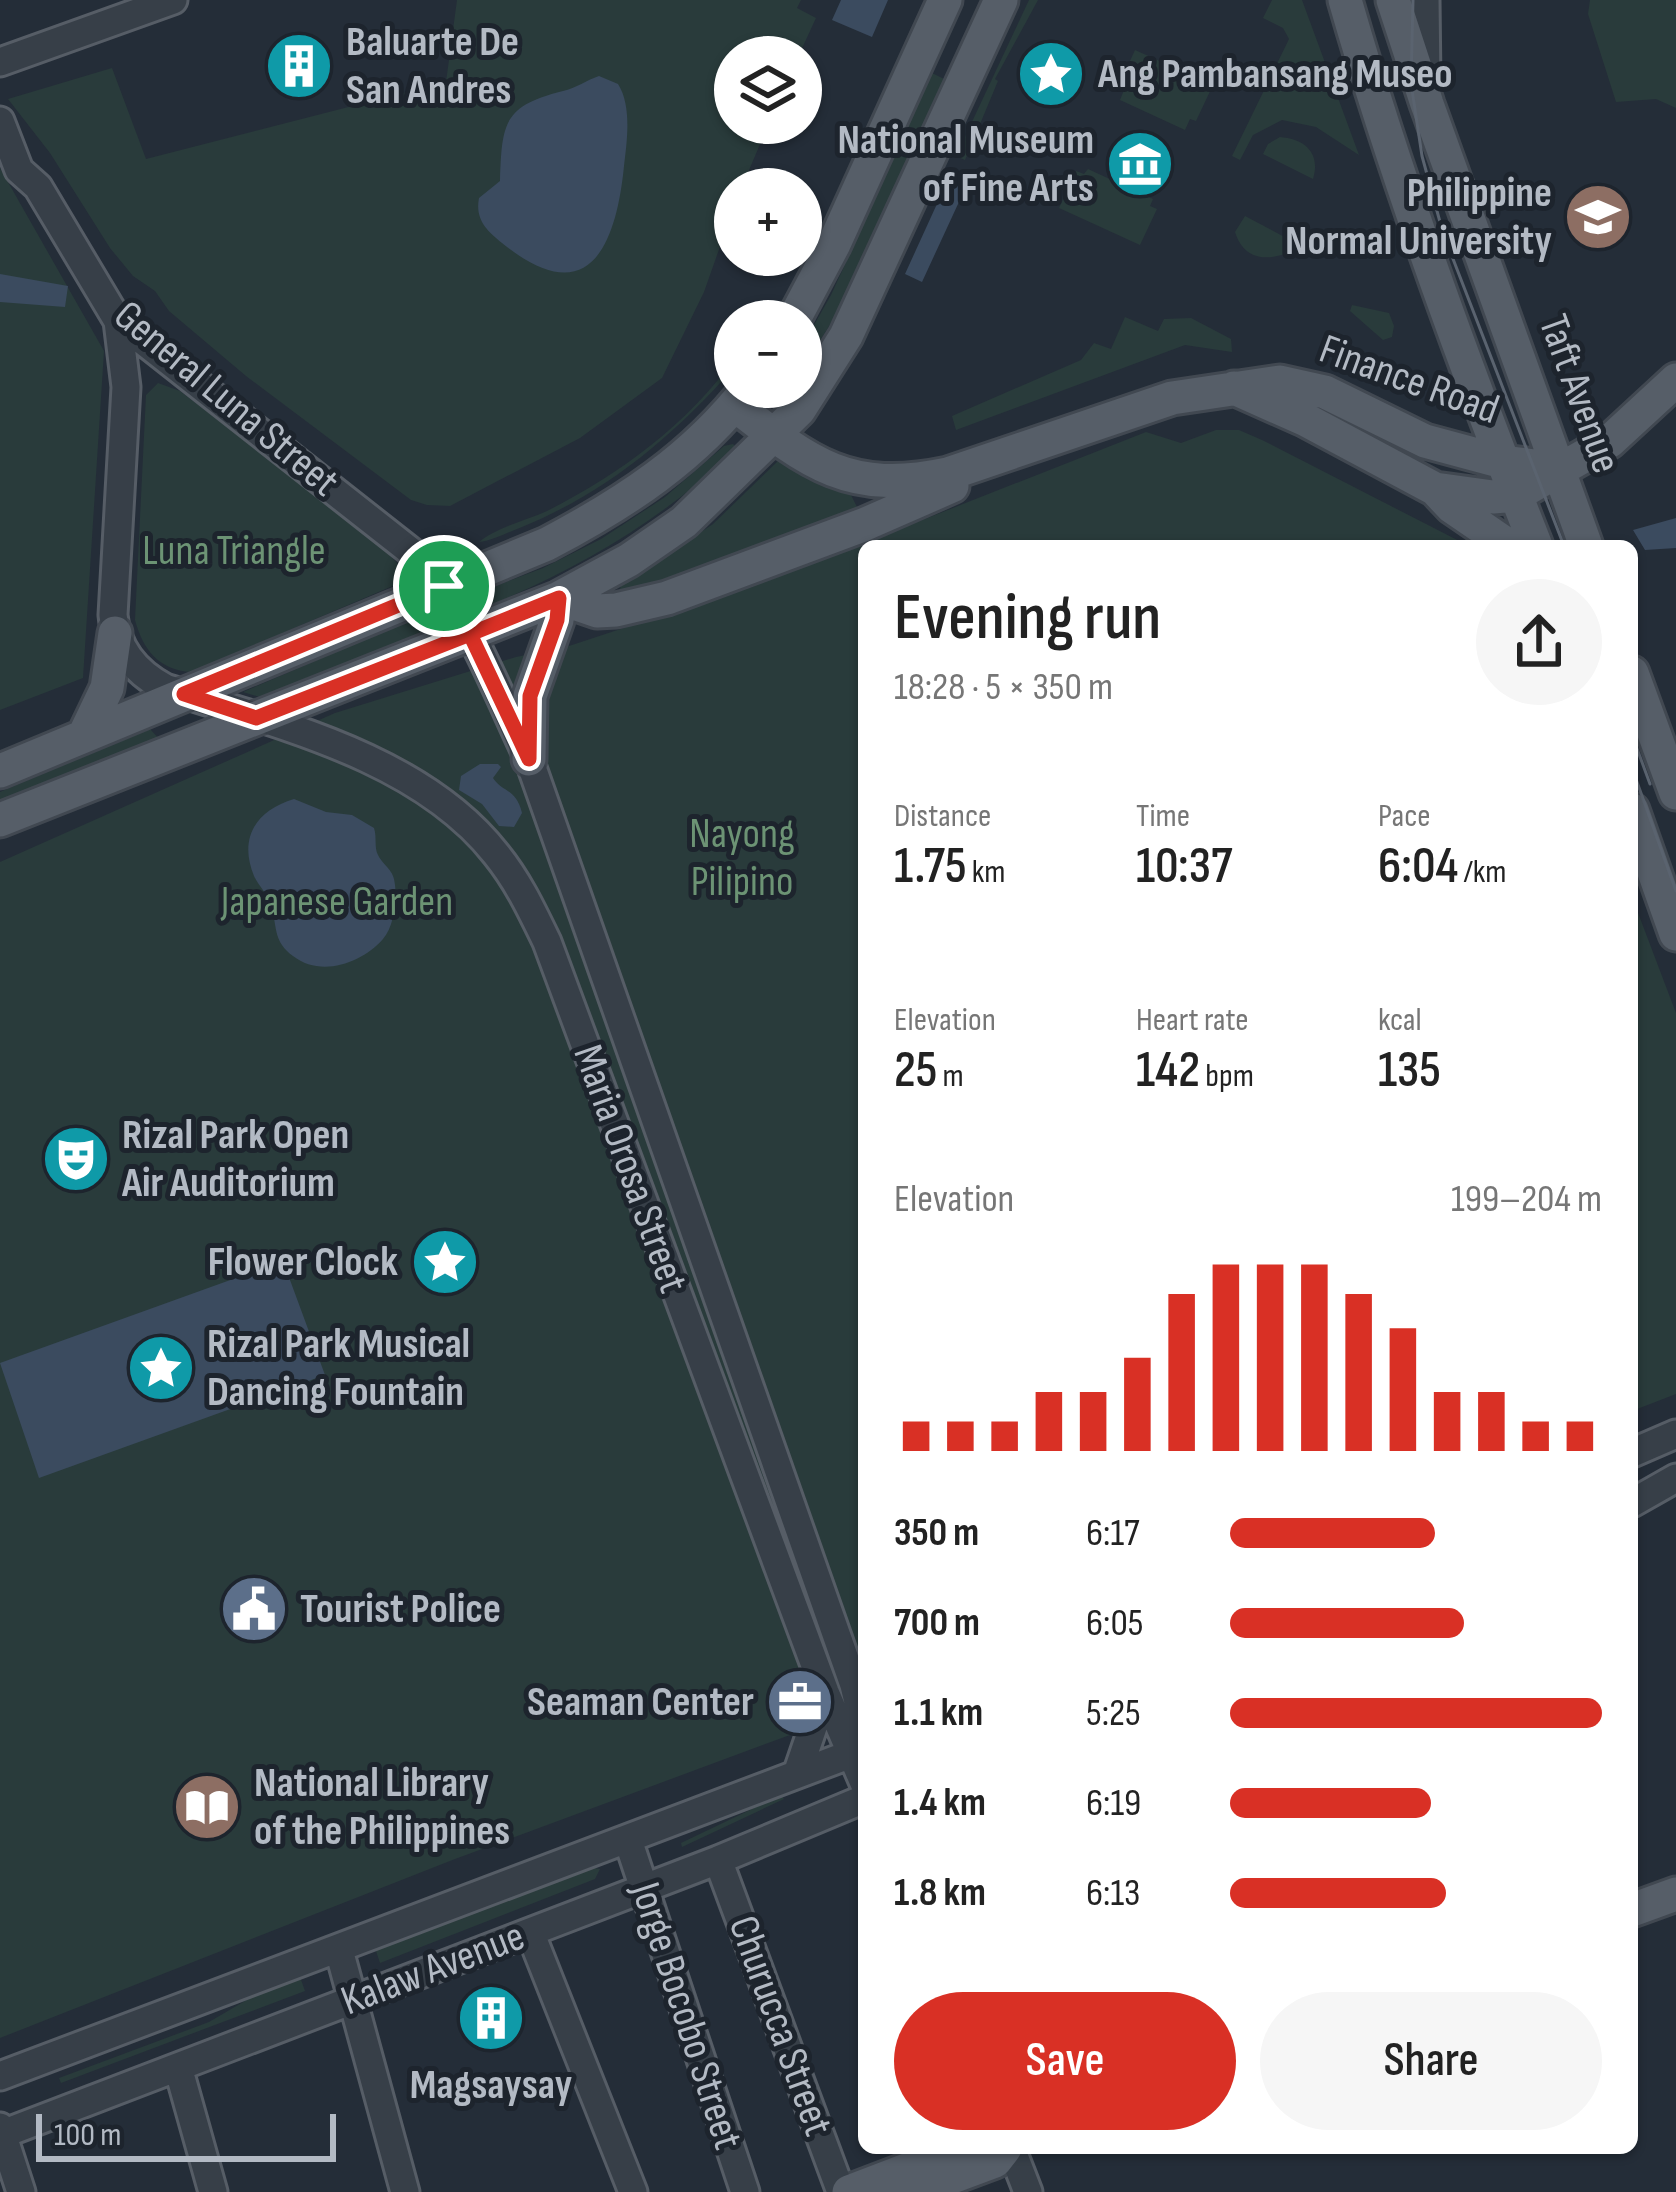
<!DOCTYPE html>
<meta charset="utf-8">
<style>
:root{--surface:#fff;--page:#f6f6f6;--text:#222;--muted:#767676;--accent:#d93025}
body{margin:0;font-family:"Sofia Sans Condensed",sans-serif;background:var(--page);color:var(--text);height:100vh;display:flex;flex-direction:column;font-size:45px;white-space:nowrap}
*{box-sizing:border-box;margin:0}
p{font-size:39px;color:var(--muted)}
.icon{flex:none;width:66px;height:66px;fill:none;stroke:currentColor;stroke-width:2;stroke-linecap:round;stroke-linejoin:round}
.map{position:relative;flex:1;overflow:hidden}
.details{position:absolute;left:858px;top:540px;width:780px;height:1614px;display:flex;flex-direction:column;background:var(--surface);border-radius:18px;box-shadow:0 3px 9px #0004}
.details>*{flex:none}
.fabs{position:absolute;left:714px;top:36px;display:grid;gap:24px}
.fabs a{display:grid;place-items:center;width:108px;height:108px;border-radius:50%;background:var(--surface);box-shadow:0 3px 9px #0004;font-size:60px}
.scale{position:absolute;left:36px;bottom:30px;width:300px;box-sizing:border-box;padding-left:12px;border:6px solid #b3bac4;border-top:0;font-size:33px;line-height:42px;white-space:nowrap;color:#b3bac4;-webkit-text-stroke:9px #1d242d;paint-order:stroke}
.pin{position:absolute;display:grid;place-items:center;width:102px;height:102px;color:#fff;margin:-51px;border:6px solid #fff;border-radius:50%;box-shadow:0 3px 12px #0007}
.round{display:grid;place-items:center;flex:none;width:126px;height:126px;border-radius:63px;background:var(--page)}
.overview{display:flex;align-items:center;justify-content:space-between;height:204px;padding:0 36px}
h1{font-size:66px;font-weight:600;line-height:90px}
.metrics{display:grid;grid-template-columns:repeat(3,1fr);gap:18px;height:204px;padding:12px 36px}
.metrics div{display:grid;align-content:center}
.metrics b{font-size:51px;font-weight:600}
.metrics small{font-size:33px;font-weight:400}
.metrics p{font-size:33px}
.chart{height:336px;padding:24px 36px}
.chart p{display:flex;justify-content:space-between}
.chart svg{width:100%;height:216px;margin-top:12px;stroke:var(--accent);stroke-width:6}
.button{display:flex;gap:24px;margin-top:auto;padding:24px 36px}
.button a{flex:1;height:138px;border-radius:72px;background:var(--accent);color:#fff;font-size:48px;font-weight:600;line-height:138px;text-align:center}
.button a+a{background:var(--page);color:var(--text)}
ul{padding:0 36px;list-style:none;font-size:39px}
li{display:grid;grid-template-columns:192px 144px 1fr;align-items:center;height:90px}
li i{height:30px;border-radius:15px;background:var(--accent)}
.map>svg:first-child{display:block}
.green{fill:#293b3b}
.water{fill:#3b4b5f}
.lines{fill:none;stroke-linecap:round;stroke-linejoin:round}
.minor-casing{stroke:#565d66;stroke-width:33}
.major-casing{stroke:#414851;stroke-width:39}
.minor{stroke:#373f48;stroke-width:27}
.major{stroke:#565e68;stroke-width:33}
.tram{stroke:#5a636f;stroke-width:3}
.route-casing{stroke:#fff;stroke-width:24}
.route{stroke:#d93025;stroke-width:15}
.labels{text-anchor:middle;dominant-baseline:central;stroke-width:10;stroke-linejoin:round;paint-order:stroke}
.poi-label{font-size:42px;font-weight:bold;fill:#b3bac4;stroke:#1d242d;text-anchor:start}
.street-label{font-size:42px;fill:#b3bac4;stroke:#1d242d}
.park-label{font-size:42px;fill:#6c9374;stroke:#1d242d}
</style>
<div class="map">
<svg width="1676" height="2192" viewBox="0 0 1676 2192">
<rect width="100%" height="100%" fill="#242d38"/>
<path class="green" d="M457,0H801L797,8L816,18L798,57H735V123H769L741,189H735V204L704,292L662,378L580,438L450,506L427,505L411,500L246,376L169,311L155,291L133,276L110,248L50,153L8,99L112,68L146,159L446,82Z
M1029,0H1038L995,79L998,81L965,160L956,156Z
M1272,0H1302L1359,155L1316,127L1282,120L1253,135L1240,160L1232,156L1289,39L1283,28L1263,18Z
M1590,0H1676V108L1656,99L1616,102L1588,14Z
M1135,50L1213,85L1196,121L1190,119L1185,130L1120,100L1124,90L1118,87Z
M932,73L944,79L918,136L906,131Z
M1280,137C1305,139 1321,153 1313,179L1263,154L1268,144Z
M898,149L910,154L843,303L801,372V348L831,295Z
M0,168L104,351L83,678L0,710Z
M1088,169L1153,199L1150,206L1157,209L1140,245L1059,208L1076,171L1084,174Z
M1245,216L1292,241L1287,253C1264,262 1243,258 1235,232Z
M1352,305L1389,313L1394,326L1392,337L1383,340L1350,311Z
M1125,317L1158,331L1164,319L1191,318L1231,339L1232,352L1185,345L956,430L952,416L1081,360L1094,343L1111,349Z
M735,358L732,370C671,438 607,492 522,527C508,532 492,541 479,542C497,527 525,521 547,511C620,474 687,425 735,358Z
M158,383L180,391L372,537L401,567L402,582L191,672C159,670 143,650 135,620L146,395Z
M1216,430H1239L1262,440L1469,546H864V1701L790,1735L455,1859L0,2038V862L335,713L516,657L569,646L775,578L1146,432L1181,443Z
M733,444L738,449C659,521 584,566 486,607L474,602L480,592L543,568L601,539L665,497L724,446Z
M780,459L815,481L850,493L858,509L734,570L617,595L621,586L713,524Z
M422,615L430,617L431,623L423,632L266,699L243,692Z
M150,729L162,742L0,810V792Z
M1632,897L1676,1013V1394L1632,1411Z
M781,1795L784,1799L682,1847L681,1843Z
M589,1867L600,1869L595,1879L380,1963L375,1948Z
M300,1977L305,1991L61,2083L59,2078L209,2022L262,1991Z"/>
<path class="water" d="M841,0H888L872,37L832,20Z
M599,76L618,84C632,106 627,141 624,166C616,247 588,313 502,243C486,230 475,219 479,198L500,181C502,123 503,106 563,91C576,88 587,80 599,76Z
M952,171L970,178L922,282L905,274Z
M0,274L68,286L65,307L0,302Z
M1676,518V548L1645,550L1633,530Z
M480,764H498L501,767L493,778C503,793 516,788 522,813L514,827L499,826L482,804L459,790L461,776Z
M294,799L326,812L352,815L374,828C377,837 374,848 378,855C384,867 394,869 395,885C397,901 394,926 383,939C362,963 321,978 293,956C274,942 277,929 272,908C270,896 259,887 254,876C238,837 257,810 294,799Z
M283,1261L325,1375L39,1478L0,1363Z"/>
<g class="lines">
<g class="minor-casing">
<path id="minor" d="M1425,0L1426,82
M0,62L173,0
M0,121L19,170L38,187L118,321L423,561C470,619 497,691 529,759L854,1685L860,1710L853,1753
M118,321L126,387L113,615C116,649 135,672 165,688C277,724 420,757 496,854C518,881 532,911 547,942L825,1692L864,1783
M1632,1453L1676,1434
M1632,1503L1676,1478
M798,1771L825,1692
M628,1840L745,2192
M718,1860L841,2192
M530,1932L633,2192
M339,1950L405,2192
M178,2067L213,2192
M0,2076L864,1749
M0,2127L21,2192
M0,2135L718,1860L864,1799
M1011,2148L1028,2192"/>
</g>
<g class="major-casing">
<path id="major" d="M1345,0C1398,185 1465,367 1536,546
M1393,0L1427,104L1586,546
M793,321L834,244L945,0
M1234,388L1306,420L1435,489L1493,497L1516,495L1610,441L1676,380
M735,405C810,464 849,495 948,474L1172,398L1280,382L1325,392L1425,441L1503,462L1557,469
M1436,490L1452,507L1509,546
M559,598L597,611L616,610L667,598L863,525L952,486
M1632,673L1676,793
M84,736L107,688L115,633
M529,759L530,696L557,620L559,598
M0,771L547,544C625,503 694,458 749,387
M1632,810L1676,934
M0,820L559,598L629,560L684,522L799,410L846,336L1001,0
M1632,1910L1676,1894
M849,2192L964,2148
M912,2192L995,2161L1005,2148"/>
</g>
<use href="#minor" class="minor"/>
<use href="#major" class="major"/>
<path class="tram" d="M1413,0L1411,83L1422,156L1443,233L1564,546
M1632,735L1650,784
M1632,768L1676,891"/>
</g>
<g class="lines">
<g class="route-casing">
<path id="route" d="M444,586L184,694L256,718L470,634L529,759L530,696L557,620L559,598L470,634L444,586"/>
</g>
<use href="#route" class="route"/>
</g>
<defs>
<g id="building-disc" transform="scale(3.45)"><circle r="9.5" fill="#0f9aa8" stroke="#1d242d"/><path d="M-4-6H4V6H1V3H-1V6H-4ZM-2.5-4.3h1.7v1.8h-1.7ZM.8-4.3h1.7v1.8H.8ZM-2.5-1h1.7V.8h-1.7ZM.8-1h1.7V.8H.8Z" fill="#fff"/></g>
<g id="sight-disc" transform="scale(3.45)"><circle r="9.5" fill="#0f9aa8" stroke="#1d242d"/><path d="M0-6L1.8-2.2L6-1.7L2.9 1.2L3.7 5.4L0 3.3L-3.7 5.4L-2.9 1.2L-6-1.7L-1.8-2.2Z" fill="#fff"/></g>
<g id="museum-disc" transform="scale(3.45)"><circle r="9.5" fill="#0f9aa8" stroke="#1d242d"/><path d="M0-6L6-3V-2H-6V-3ZM-5-1h2V3h-2ZM-1-1h2V3h-2ZM3-1h2V3H3ZM-6 4H6V6H-6Z" fill="#fff"/></g>
<g id="university-disc" transform="scale(3.45)"><circle r="9.5" fill="#8d6e63" stroke="#1d242d"/><path d="M0-5L7-2L0 1L-7-2ZM-4 1L0 2.5L4 1V4Q0 6-4 4Z" fill="#fff"/></g>
<g id="theatre-disc" transform="scale(3.45)"><circle r="9.5" fill="#0f9aa8" stroke="#1d242d"/><path d="M-5-5.5Q0-4 5-5.5V0Q5 5 0 6Q-5 5-5 0ZM-3.3-2.5H-1v1.5H-3.3ZM1-2.5H3.3v1.5H1ZM-2.8 1Q0 5.5 2.8 1Z" fill="#fff"/></g>
<g id="civic-disc" transform="scale(3.45)"><circle r="9.5" fill="#5c6f8a" stroke="#1d242d"/><path d="M-.6-6.5H3V-4.5H.6V-3L4-1V1h2V6H-6V1h2V-1L-.6-3ZM-1.2 2.5V6h2.4V2.5Z" fill="#fff"/></g>
<g id="office-disc" transform="scale(3.45)"><circle r="9.5" fill="#5c6f8a" stroke="#1d242d"/><path d="M-6-3h4V-5.5h4V-3h4V5H-6ZM-1-4.5V-3h2v-1.5ZM-6 0V1H6V0Z" fill="#fff"/></g>
<g id="library-disc" transform="scale(3.45)"><circle r="9.5" fill="#8d6e63" stroke="#1d242d"/><path d="M-6-4Q-3-5.5-.7-3.5V5Q-3 3-6 4ZM6-4Q3-5.5 .7-3.5V5Q3 3 6 4Z" fill="#fff"/></g>
</defs>
<g fill-rule="evenodd">
<use href="#building-disc" x="299" y="66"/>
<use href="#sight-disc" x="1051" y="74"/>
<use href="#museum-disc" x="1140" y="164"/>
<use href="#university-disc" x="1598" y="217"/>
<use href="#theatre-disc" x="76" y="1159"/>
<use href="#sight-disc" x="445" y="1262"/>
<use href="#sight-disc" x="161" y="1368"/>
<use href="#civic-disc" x="254" y="1609"/>
<use href="#office-disc" x="800" y="1702"/>
<use href="#library-disc" x="207" y="1807"/>
<use href="#building-disc" x="491" y="2018"/>
</g>
<g class="labels">
<g class="poi-label">
<text x="346" y="42">Baluarte De<tspan x="346" dy="48">San Andres</tspan></text>
<text x="1098" y="74">Ang Pambansang Museo</text>
<text x="1094" y="140" text-anchor="end">National Museum<tspan x="1094" dy="48">of Fine Arts</tspan></text>
<text x="1552" y="193" text-anchor="end">Philippine<tspan x="1552" dy="48">Normal University</tspan></text>
<text x="122" y="1135">Rizal Park Open<tspan x="122" dy="48">Air Auditorium</tspan></text>
<text x="398" y="1262" text-anchor="end">Flower Clock</text>
<text x="207" y="1344">Rizal Park Musical<tspan x="207" dy="48">Dancing Fountain</tspan></text>
<text x="300" y="1609">Tourist Police</text>
<text x="754" y="1702" text-anchor="end">Seaman Center</text>
<text x="254" y="1783">National Library<tspan x="254" dy="48">of the Philippines</tspan></text>
<text x="491" y="2085" text-anchor="middle">Magsaysay</text>
</g>
<g class="street-label">
<text transform="translate(1409 380) rotate(20)">Finance Road</text>
<text transform="translate(1579 394) rotate(70)">Taft Avenue</text>
<text transform="translate(226 399) rotate(40)">General Luna Street</text>
<text transform="translate(630 1169) rotate(70)">Maria Orosa Street</text>
<text transform="translate(433 1969) rotate(-21)">Kalaw Avenue</text>
<text transform="translate(686 2016) rotate(72)">Jorge Bocobo Street</text>
<text transform="translate(780 2026) rotate(70)">Churucca Street</text>
</g>
<g class="park-label">
<text x="234" y="551">Luna Triangle</text>
<text x="742" y="834">Nayong<tspan x="742" dy="48">Pilipino</tspan></text>
<text x="337" y="902">Japanese Garden</text>
</g>
</g>
</svg>
<div class="fabs">
<a><svg class="icon" aria-label="layers" viewBox="0 0 24 24"><path d="M12 4l9 5-9 5-9-5zM3 14l9 5 9-5"/></svg></a>
<a>+</a>
<a>−</a>
</div>
<div class="scale">100 m</div>
<div class="pin" style="left:444px;top:586px;background:#1e9e55"><svg class="icon" aria-label="arrive" viewBox="0 0 24 24"><path d="M6 21V4h12l-3 4 3 4H6"/></svg></div>
<section class="details">
<div class="overview"><div><h1>Evening run</h1><p>18:28 · 5 × 350 m</p></div><a class="round"><svg class="icon" aria-label="share" viewBox="0 0 24 24"><path d="M12 15V3M7 8l5-5 5 5M5 13v7h14v-7"/></svg></a></div>
<div class="metrics">
<div><p>Distance</p><b>1.75<small> km</small></b></div>
<div><p>Time</p><b>10:37</b></div>
<div><p>Pace</p><b>6:04<small> /km</small></b></div>
</div>
<div class="metrics">
<div><p>Elevation</p><b>25<small> m</small></b></div>
<div><p>Heart rate</p><b>142<small> bpm</small></b></div>
<div><p>kcal</p><b>135</b></div>
</div>
<div class="chart"><p><span>Elevation</span>199–204 m</p>
<svg viewBox="0 0 160 44" preserveAspectRatio="none"><path d="M5 44V38M15 44V38M25 44V38M35 44V32M45 44V32M55 44V25M65 44V12M75 44V6M85 44V6M95 44V6M105 44V12M115 44V19M125 44V32M135 44V32M145 44V38M155 44V38"/></svg>
</div>
<ul>
<li><b>350 m</b>6:17<i style="width:55%"></i></li>
<li><b>700 m</b>6:05<i style="width:63%"></i></li>
<li><b>1.1 km</b>5:25<i style="width:100%"></i></li>
<li><b>1.4 km</b>6:19<i style="width:54%"></i></li>
<li><b>1.8 km</b>6:13<i style="width:58%"></i></li>
</ul>
<div class="button"><a>Save</a><a>Share</a></div>
</section>
</div>
